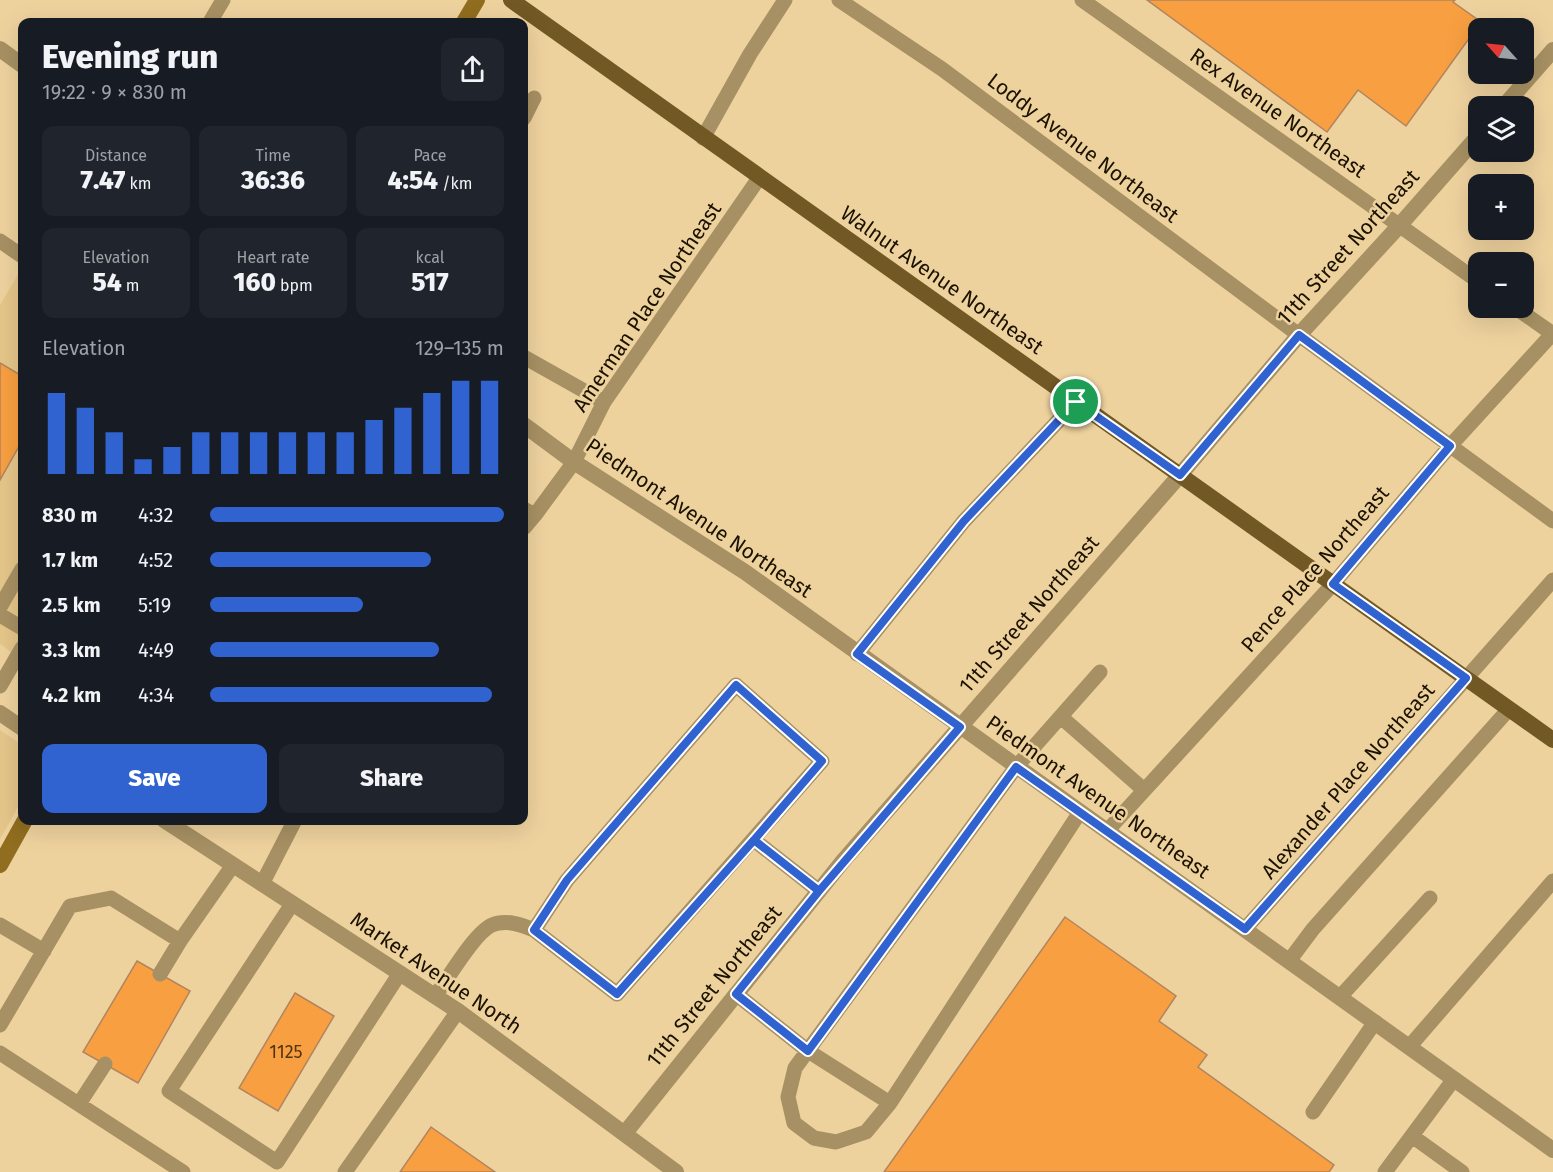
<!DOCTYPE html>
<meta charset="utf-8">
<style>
:root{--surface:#171b24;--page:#20242c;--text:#f1f3f6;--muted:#9ea1a6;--accent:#3062d0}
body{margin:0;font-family:"Fira Sans",sans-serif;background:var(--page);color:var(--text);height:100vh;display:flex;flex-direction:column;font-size:22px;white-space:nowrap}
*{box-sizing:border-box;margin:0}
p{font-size:20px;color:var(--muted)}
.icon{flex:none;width:33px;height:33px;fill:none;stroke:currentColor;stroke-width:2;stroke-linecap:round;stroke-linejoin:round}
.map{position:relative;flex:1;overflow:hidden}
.panel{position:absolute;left:18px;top:18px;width:510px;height:807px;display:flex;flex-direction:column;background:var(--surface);border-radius:12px;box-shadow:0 6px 24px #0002}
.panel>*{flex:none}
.needle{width:39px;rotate:297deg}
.tools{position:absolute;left:1468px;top:18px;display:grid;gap:12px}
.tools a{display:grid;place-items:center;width:66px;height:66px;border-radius:12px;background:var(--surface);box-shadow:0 6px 24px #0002;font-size:30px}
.pin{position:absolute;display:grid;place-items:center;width:51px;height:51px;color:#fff;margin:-26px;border:3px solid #fff;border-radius:50%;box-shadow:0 2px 6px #0007}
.round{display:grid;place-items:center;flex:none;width:63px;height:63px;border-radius:12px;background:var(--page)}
.summary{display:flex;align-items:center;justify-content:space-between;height:102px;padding:0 24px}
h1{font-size:33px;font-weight:800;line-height:45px}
.stats{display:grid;grid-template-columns:repeat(3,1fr);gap:9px;height:102px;padding:6px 24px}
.stats div{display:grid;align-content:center;border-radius:12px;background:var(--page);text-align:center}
.stats b{font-size:26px;font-weight:800}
.stats small{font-size:16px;font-weight:400}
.stats p{font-size:16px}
.chart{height:168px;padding:12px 24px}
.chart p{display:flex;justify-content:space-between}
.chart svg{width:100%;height:108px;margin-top:6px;stroke:var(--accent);stroke-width:6}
.button{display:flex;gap:12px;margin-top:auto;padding:12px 24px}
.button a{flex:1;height:69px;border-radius:12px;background:var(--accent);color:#fff;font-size:24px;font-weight:800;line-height:69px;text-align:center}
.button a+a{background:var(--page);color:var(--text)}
ul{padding:0 24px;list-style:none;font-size:20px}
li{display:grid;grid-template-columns:96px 72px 1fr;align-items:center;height:45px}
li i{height:15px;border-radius:8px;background:var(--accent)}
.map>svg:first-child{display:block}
.built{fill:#e5c68a}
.building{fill:#f89f41;stroke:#b0855f;stroke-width:1.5}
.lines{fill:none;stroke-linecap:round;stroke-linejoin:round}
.service{stroke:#a79063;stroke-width:15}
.minor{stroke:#a79063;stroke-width:16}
.tertiary{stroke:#a79063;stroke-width:16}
.secondary{stroke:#906d1f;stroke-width:16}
.primary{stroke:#715824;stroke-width:16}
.route-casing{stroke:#fff;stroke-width:12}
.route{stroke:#3062d0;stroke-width:8}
.labels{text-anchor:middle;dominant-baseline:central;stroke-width:5;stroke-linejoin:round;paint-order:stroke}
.number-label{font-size:18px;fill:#523410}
.street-label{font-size:21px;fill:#1a1100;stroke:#eed29e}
</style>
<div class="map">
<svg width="1553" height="1172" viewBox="0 0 1553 1172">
<rect width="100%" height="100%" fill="#eed29e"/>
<path class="built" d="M22,268V660L0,644V305Z
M0,730L22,745V800L0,839Z"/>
<path class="building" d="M1147,0H1455L1453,2L1481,22L1406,126L1358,90L1327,132Z
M0,363L22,376V441L0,480Z
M1065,917L1176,996L1159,1021L1207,1055L1198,1067L1334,1165L1329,1172H884Z
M137,961L190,991L138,1083L83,1052Z
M295,993L334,1016L278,1111L239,1088Z
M431,1127L495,1172H400Z"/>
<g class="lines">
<path class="service" d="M839,0L942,69L1299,335L1553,521
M1082,0L1479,282
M210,22L223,0
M524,118L534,98
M703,138L750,54L785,0
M0,241L22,256
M1516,308L1553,334
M524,357L604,402
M524,509L535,515L574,462L604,402L759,178
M524,528L535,515
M0,607L22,569
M0,615L22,628
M857,654L964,521L1076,402
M736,685L822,761L617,994L534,930L567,880Z
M0,686L22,648
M1061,717L1144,790
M1080,812L890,1103L866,1132L836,1142L814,1138L794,1123L788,1097L795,1068L1016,767L1100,672
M1107,831L1333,584L1450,446L1553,333
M754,840L819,891
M262,884L295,820
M292,904L169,1091L277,1162L400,973
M0,925L44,951
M1245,929L1553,580
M1289,961L1313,929L1509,709
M160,974L180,941
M736,994L808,1051L890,1103
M435,996C448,979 474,933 492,925C506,919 522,925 534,930
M1340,997L1430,898
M0,1025L70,906L111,898L180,941L233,865
M1409,1047L1553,881
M0,1053L183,1172
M79,1104L105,1064
M1313,1112L1375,1022
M1412,1136L1462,1172
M345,1172L458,1011
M1385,1172L1454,1079"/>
<path class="minor" d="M0,49L22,65
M1504,106L1553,50
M524,425L574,462L745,572L1553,1150
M625,1133L843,861L1180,475L1299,335L1399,226L1479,135"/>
<path class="tertiary" d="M0,713L22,728
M164,820L458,1011L676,1172"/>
<path class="secondary" d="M464,22L477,0
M0,865L25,820"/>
<path class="primary" d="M511,0L1553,740"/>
</g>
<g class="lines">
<g class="route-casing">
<path id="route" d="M1076,402L964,521L857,654L960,727L819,891L754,840L617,994L534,930L567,880L736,685L822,761L754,840L819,891L736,994L808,1051L1016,767L1245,929L1466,678L1333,584L1450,446L1299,335L1180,475L1076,402"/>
</g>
<use href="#route" class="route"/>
</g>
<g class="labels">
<g class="number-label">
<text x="286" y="1052">1125</text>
</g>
<g class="street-label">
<text transform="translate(1278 113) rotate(35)">Rex Avenue Northeast</text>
<text transform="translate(1083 148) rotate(37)">Loddy Avenue Northeast</text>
<text transform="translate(1348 247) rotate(-48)">11th Street Northeast</text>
<text transform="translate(942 280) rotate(35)">Walnut Avenue Northeast</text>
<text transform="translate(647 307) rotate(-56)">Amerman Place Northeast</text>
<text transform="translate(699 518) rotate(34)">Piedmont Avenue Northeast</text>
<text transform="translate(1315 569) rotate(-49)">Pence Place Northeast</text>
<text transform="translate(1029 614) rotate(-49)">11th Street Northeast</text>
<text transform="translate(1348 781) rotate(-49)">Alexander Place Northeast</text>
<text transform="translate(1098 797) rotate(35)">Piedmont Avenue Northeast</text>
<text transform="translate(436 973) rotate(34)">Market Avenue North</text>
<text transform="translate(714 986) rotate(-51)">11th Street Northeast</text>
</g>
</g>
</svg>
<div class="tools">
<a><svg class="needle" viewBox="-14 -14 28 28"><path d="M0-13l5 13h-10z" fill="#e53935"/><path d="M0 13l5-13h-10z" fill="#9ea1a6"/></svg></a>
<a><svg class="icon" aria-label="layers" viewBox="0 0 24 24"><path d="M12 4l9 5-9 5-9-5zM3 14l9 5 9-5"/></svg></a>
<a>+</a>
<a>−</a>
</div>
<div class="pin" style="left:1076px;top:402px;background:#1e9e55"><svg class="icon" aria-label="arrive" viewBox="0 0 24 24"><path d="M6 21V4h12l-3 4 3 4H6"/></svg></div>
<section class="panel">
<div class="summary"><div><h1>Evening run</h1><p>19:22 · 9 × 830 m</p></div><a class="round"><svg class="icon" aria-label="share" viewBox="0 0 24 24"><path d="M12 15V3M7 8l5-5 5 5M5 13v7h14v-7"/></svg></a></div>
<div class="stats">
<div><p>Distance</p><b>7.47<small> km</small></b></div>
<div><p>Time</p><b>36:36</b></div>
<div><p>Pace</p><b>4:54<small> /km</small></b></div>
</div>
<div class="stats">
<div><p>Elevation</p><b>54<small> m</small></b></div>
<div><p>Heart rate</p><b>160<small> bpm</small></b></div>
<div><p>kcal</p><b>517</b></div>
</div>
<div class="chart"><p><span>Elevation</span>129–135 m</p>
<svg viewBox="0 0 160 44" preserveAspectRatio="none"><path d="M5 44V11M15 44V17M25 44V27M35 44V38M45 44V33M55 44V27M65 44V27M75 44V27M85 44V27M95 44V27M105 44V27M115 44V22M125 44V17M135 44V11M145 44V6M155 44V6"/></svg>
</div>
<ul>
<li><b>830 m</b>4:32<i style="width:100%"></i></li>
<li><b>1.7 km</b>4:52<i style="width:75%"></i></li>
<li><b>2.5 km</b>5:19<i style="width:52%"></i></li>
<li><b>3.3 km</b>4:49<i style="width:78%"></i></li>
<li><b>4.2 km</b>4:34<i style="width:96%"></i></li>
</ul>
<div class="button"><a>Save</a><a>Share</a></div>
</section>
</div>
